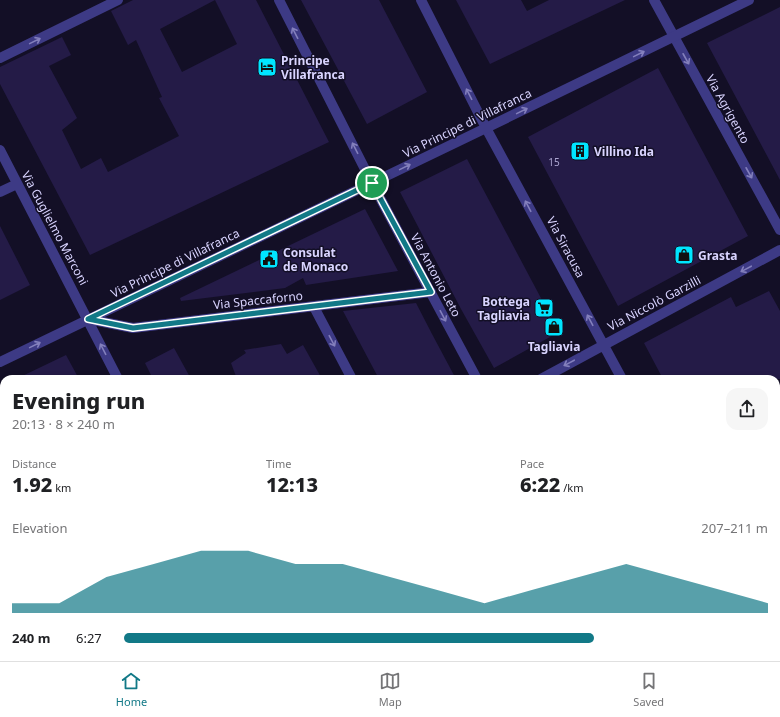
<!DOCTYPE html>
<meta charset="utf-8">
<style>
:root{--surface:#fff;--page:#f6f6f6;--text:#202124;--muted:#757577;--line:#e0e0e0;--accent:#127987}
body{margin:0;font-family:"Noto Sans",sans-serif;background:var(--page);color:var(--text);height:100vh;display:flex;flex-direction:column;font-size:15px;white-space:nowrap}
*{box-sizing:border-box;margin:0}
p{font-size:13px;color:var(--muted)}
.icon{flex:none;width:22px;height:22px;fill:none;stroke:currentColor;stroke-width:2;stroke-linecap:round;stroke-linejoin:round}
.map{position:relative;flex:1;overflow:hidden}
.panel{position:absolute;left:0px;top:375px;width:780px;height:286px;display:flex;flex-direction:column;background:var(--surface);border-radius:12px 12px 0 0;box-shadow:0 2px 6px #0003}
.panel>*{flex:none}
.pin{position:absolute;display:grid;place-items:center;width:34px;height:34px;color:#fff;margin:-17px;border:2px solid #fff;border-radius:50%;box-shadow:0 1px 4px #0007}
.round{display:grid;place-items:center;flex:none;width:42px;height:42px;border-radius:12px;background:var(--page)}
.overview{display:flex;align-items:center;justify-content:space-between;height:68px;padding:0 12px}
h1{font-size:22px;font-weight:800;line-height:30px}
.stats{display:grid;grid-template-columns:repeat(3,1fr);gap:6px;height:68px;padding:4px 12px}
.stats div{display:grid;align-content:center}
.stats b{font-size:20px;font-weight:800}
.stats small{font-size:11px;font-weight:400}
.stats p{font-size:11px}
.chart{height:112px;padding:8px 12px}
.chart p{display:flex;justify-content:space-between}
.chart svg{width:100%;height:72px;margin-top:4px;fill:var(--accent);opacity:.7}
ul{padding:0 12px;list-style:none;font-size:13px}
li{display:grid;grid-template-columns:64px 48px 1fr;align-items:center;height:30px}
li i{height:10px;border-radius:5px;background:var(--accent)}
.tab-bar{display:flex;justify-content:space-around;align-items:center;height:56px;border-top:1px solid var(--line);background:var(--surface);font-size:11px;color:var(--muted)}
.tab-bar a{display:grid;justify-items:center;gap:2px}
.tab-bar .selected{color:var(--accent)}
.map>svg:first-child{display:block}
.building{fill:#241b47;fill-rule:evenodd}
.lines{fill:none;stroke-linecap:round;stroke-linejoin:round}
.minor{stroke:#3d3a85;stroke-width:10}
.tertiary{stroke:#3d3a85;stroke-width:10}
.oneway{stroke:#837fbc}
.route-casing{stroke:#fff;stroke-width:8}
.route{stroke:#127987;stroke-width:5}
.labels{text-anchor:middle;dominant-baseline:central;stroke-width:3;stroke-linejoin:round;paint-order:stroke}
.number-label{font-size:10px;fill:#aca6d1}
.poi-label{font-size:12px;font-weight:bold;fill:#d9d4ff;stroke:#130f26;text-anchor:start}
.street-label{font-size:12px;fill:#d9d4ff;stroke:#130f26}
</style>
<div class="map">
<svg width="780" height="661" viewBox="0 0 780 661">
<rect width="100%" height="100%" fill="#130f26"/>
<path class="building" d="M133,0H256L329,142L90,255L0,84V67L62,37L71,55L49,66L77,118L62,130L81,169L101,158L108,172L179,136L159,98L162,97L136,40L128,45L111,11ZM215,0L237,44L182,72L160,29Z
M301,0H379L427,92L367,124Z
M456,0H521L527,11L549,0H625L490,64Z
M780,7V180L707,43Z
M658,68L748,236L618,306L528,137Z
M467,159L559,332L494,368L461,309L400,192Z
M365,209L398,271L306,285L303,278L285,288L181,301L180,298Z
M0,226L30,285L0,300Z
M769,291L780,311V379H663L644,343L731,297L736,307Z
M416,303L432,334L456,379H379L343,311Z
M281,344L287,354L303,345L322,379H237L231,363L246,353L244,350Z
M174,348L191,379H153L145,363Z
M66,355L79,379H16Z"/>
<g class="lines">
<path class="minor" d="M279,0L372,183L477,379
M421,0L486,128L622,379
M654,0L780,230
M0,58L118,0
M0,150L118,379
M0,192L17,184
M314,307L352,379
M88,319L133,328L431,292
M541,379L780,250
M776,421L780,419
M0,520L4,528
M70,657L72,661
M262,657L264,661
M507,657L509,661
M773,657L775,661
M12,661L20,657
M346,661L353,657"/>
<path class="tertiary" d="M0,362L486,128L749,0"/>
</g>
<defs><path id="oneway-shaft" d="M-6 0H5M1.5-3L5.5 0L1.5 3" fill="none" stroke-width="1.6" stroke-linecap="round" stroke-linejoin="round"/></defs>
<g class="oneway">
<use href="#oneway-shaft" transform="translate(295 33) rotate(-117)"/>
<use href="#oneway-shaft" transform="translate(35 41) rotate(-26)"/>
<use href="#oneway-shaft" transform="translate(639 54) rotate(-26)"/>
<use href="#oneway-shaft" transform="translate(686 59) rotate(61)"/>
<use href="#oneway-shaft" transform="translate(469 94) rotate(-117)"/>
<use href="#oneway-shaft" transform="translate(522 111) rotate(-26)"/>
<use href="#oneway-shaft" transform="translate(355 148) rotate(-117)"/>
<use href="#oneway-shaft" transform="translate(405 167) rotate(-26)"/>
<use href="#oneway-shaft" transform="translate(749 173) rotate(61)"/>
<use href="#oneway-shaft" transform="translate(528 206) rotate(-118)"/>
<use href="#oneway-shaft" transform="translate(746 269) rotate(152)"/>
<use href="#oneway-shaft" transform="translate(443 316) rotate(62)"/>
<use href="#oneway-shaft" transform="translate(590 320) rotate(-118)"/>
<use href="#oneway-shaft" transform="translate(332 341) rotate(62)"/>
<use href="#oneway-shaft" transform="translate(35 345) rotate(-26)"/>
<use href="#oneway-shaft" transform="translate(103 349) rotate(-117)"/>
<use href="#oneway-shaft" transform="translate(569 363) rotate(152)"/>
</g>
<g class="lines">
<g class="route-casing">
<path id="route" d="M372,183L431,292L133,328L88,319Z"/>
</g>
<use href="#route" class="route"/>
</g>
<defs>
<g id="hotel-square" transform="scale(1)"><rect x="-9" y="-9" width="18" height="18" rx="4" fill="#00e5ff" stroke="#130f26"/><path d="M-6-4.5h1.5V1H6V5H4.5V3h-9V5H-6ZM-4 0a1.8 1.8 0 1 1 3.6 0ZM.5 0V-2.5h3Q6-2.5 6 0Z" fill="#111"/></g>
<g id="building-square" transform="scale(1)"><rect x="-9" y="-9" width="18" height="18" rx="4" fill="#00e5ff" stroke="#130f26"/><path d="M-4-6H4V6H1V3H-1V6H-4ZM-2.5-4.3h1.7v1.8h-1.7ZM.8-4.3h1.7v1.8H.8ZM-2.5-1h1.7V.8h-1.7ZM.8-1h1.7V.8H.8Z" fill="#111"/></g>
<g id="shop-square" transform="scale(1)"><rect x="-9" y="-9" width="18" height="18" rx="4" fill="#00e5ff" stroke="#130f26"/><path d="M-5-2.5h2.3a2.7 3.5 0 0 1 5.4 0H5L5.5 6h-11ZM-1.5-2.5h3a1.5 2.3 0 0 0-3 0Z" fill="#111"/></g>
<g id="civic-square" transform="scale(1)"><rect x="-9" y="-9" width="18" height="18" rx="4" fill="#00e5ff" stroke="#130f26"/><path d="M-.6-6.5H3V-4.5H.6V-3L4-1V1h2V6H-6V1h2V-1L-.6-3ZM-1.2 2.5V6h2.4V2.5Z" fill="#111"/></g>
<g id="supermarket-square" transform="scale(1)"><rect x="-9" y="-9" width="18" height="18" rx="4" fill="#00e5ff" stroke="#130f26"/><path d="M-6-5.5h2.5l.6 2H6L4.5 2H-2.5L-4.4-4H-6ZM-1.5 3.2a1.3 1.3 0 1 0 .1 0ZM3 3.2a1.3 1.3 0 1 0 .1 0Z" fill="#111"/></g>
</defs>
<g fill-rule="evenodd">
<use href="#hotel-square" x="267" y="67"/>
<use href="#building-square" x="580" y="151"/>
<use href="#shop-square" x="684" y="255"/>
<use href="#civic-square" x="269" y="259"/>
<use href="#supermarket-square" x="544" y="308"/>
<use href="#shop-square" x="554" y="327"/>
</g>
<g class="labels">
<g class="number-label">
<text x="554" y="162">15</text>
</g>
<g class="poi-label">
<text x="281" y="60">Principe<tspan x="281" dy="14">Villafranca</tspan></text>
<text x="594" y="151">Villino Ida</text>
<text x="283" y="252">Consulat<tspan x="283" dy="14">de Monaco</tspan></text>
<text x="698" y="255">Grasta</text>
<text x="530" y="301" text-anchor="end">Bottega<tspan x="530" dy="14">Tagliavia</tspan></text>
<text x="554" y="346" text-anchor="middle">Tagliavia</text>
</g>
<g class="street-label">
<text transform="translate(728 109) rotate(61)">Via Agrigento</text>
<text transform="translate(467 123) rotate(-26)">Via Principe di Villafranca</text>
<text transform="translate(55 228) rotate(62)">Via Guglielmo Marconi</text>
<text transform="translate(566 247) rotate(62)">Via Siracusa</text>
<text transform="translate(175 263) rotate(-26)">Via Principe di Villafranca</text>
<text transform="translate(436 275) rotate(62)">Via Antonio Leto</text>
<text transform="translate(258 300) rotate(-6)">Via Spaccaforno</text>
<text transform="translate(654 303) rotate(-28)">Via Niccolò Garzilli</text>
</g>
</g>
</svg>
<div class="pin" style="left:372px;top:183px;background:#1e9e55"><svg class="icon" aria-label="arrive" viewBox="0 0 24 24"><path d="M6 21V4h12l-3 4 3 4H6"/></svg></div>
<section class="panel">
<div class="overview"><div><h1>Evening run</h1><p>20:13 · 8 × 240 m</p></div><a class="round"><svg class="icon" aria-label="share" viewBox="0 0 24 24"><path d="M12 15V3M7 8l5-5 5 5M5 13v7h14v-7"/></svg></a></div>
<div class="stats">
<div><p>Distance</p><b>1.92<small> km</small></b></div>
<div><p>Time</p><b>12:13</b></div>
<div><p>Pace</p><b>6:22<small> /km</small></b></div>
</div>
<div class="chart"><p><span>Elevation</span>207–211 m</p>
<svg viewBox="0 0 160 44" preserveAspectRatio="none"><path d="M0 44V38L10 38L20 22L30 14L40 6L50 6L60 14L70 14L80 22L90 30L100 38L110 30L120 22L130 14L140 22L150 30L160 38V44z"/></svg>
</div>
<ul>
<li><b>240 m</b>6:27<i style="width:73%"></i></li>
</ul>
</section>
</div>
<nav class="tab-bar">
<a class="selected"><svg class="icon" aria-label="home" viewBox="0 0 24 24"><path d="M3 11l9-7 9 7M6 9v11h12V9"/></svg>Home</a>
<a><svg class="icon" aria-label="map" viewBox="0 0 24 24"><path d="M3 6l6-2 6 2 6-2v14l-6 2-6-2-6 2zM9 4v14M15 6v14"/></svg>Map</a>
<a><svg class="icon" aria-label="saved" viewBox="0 0 24 24"><path d="M7 4h10v16l-5-4-5 4z"/></svg>Saved</a>
</nav>
